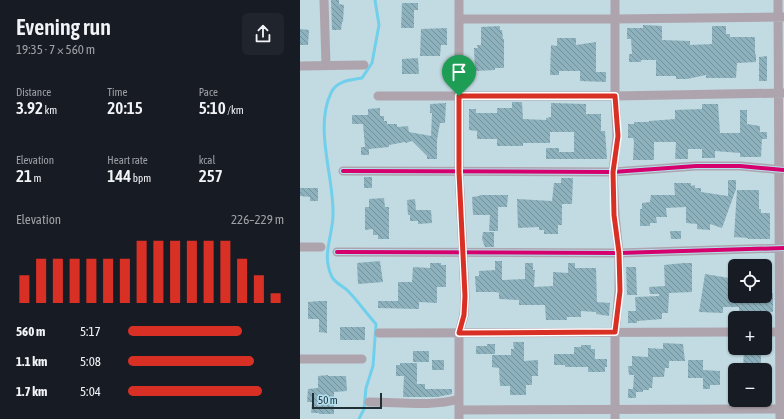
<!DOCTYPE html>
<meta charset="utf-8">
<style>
:root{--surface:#171b24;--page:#20242c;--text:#f1f3f6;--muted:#9ea1a6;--accent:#d93025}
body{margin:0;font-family:"Asap Condensed",sans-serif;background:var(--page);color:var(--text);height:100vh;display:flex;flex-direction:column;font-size:15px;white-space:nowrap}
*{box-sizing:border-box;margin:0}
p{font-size:13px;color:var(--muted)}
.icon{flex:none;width:22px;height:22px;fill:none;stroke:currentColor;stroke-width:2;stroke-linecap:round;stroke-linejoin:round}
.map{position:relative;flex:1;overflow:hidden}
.drawer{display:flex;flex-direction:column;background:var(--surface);width:300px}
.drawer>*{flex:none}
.fabs{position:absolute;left:428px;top:259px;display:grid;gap:8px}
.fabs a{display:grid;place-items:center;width:44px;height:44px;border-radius:6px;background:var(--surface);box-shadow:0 1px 3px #0004;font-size:20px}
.scale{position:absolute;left:12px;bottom:10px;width:70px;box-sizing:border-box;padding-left:4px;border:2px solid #1e3036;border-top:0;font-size:11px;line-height:14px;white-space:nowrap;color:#1e3036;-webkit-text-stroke:3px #b4e0f0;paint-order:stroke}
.pin{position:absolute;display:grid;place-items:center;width:34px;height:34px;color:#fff;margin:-41px -17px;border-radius:50% 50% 50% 0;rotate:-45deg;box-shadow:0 0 4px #0007}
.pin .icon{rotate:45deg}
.round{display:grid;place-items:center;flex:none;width:42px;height:42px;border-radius:6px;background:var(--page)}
.headline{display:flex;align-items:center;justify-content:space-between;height:68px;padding:0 16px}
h1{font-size:22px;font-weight:600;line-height:30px}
.figures{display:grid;grid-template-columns:repeat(3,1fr);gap:6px;height:68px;padding:4px 16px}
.figures div{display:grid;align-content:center}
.figures b{font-size:17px;font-weight:600}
.figures small{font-size:11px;font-weight:400}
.figures p{font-size:11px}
.chart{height:112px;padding:8px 16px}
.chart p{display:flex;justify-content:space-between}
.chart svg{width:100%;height:72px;margin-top:4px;stroke:var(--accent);stroke-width:6}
ul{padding:0 16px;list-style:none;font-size:13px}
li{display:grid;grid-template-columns:64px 48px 1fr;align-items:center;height:30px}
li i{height:10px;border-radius:5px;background:var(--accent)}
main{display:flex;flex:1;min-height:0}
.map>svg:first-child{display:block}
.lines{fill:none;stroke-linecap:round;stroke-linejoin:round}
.stream{stroke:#70d0ec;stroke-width:3}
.building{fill:url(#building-back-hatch)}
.street{stroke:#aea4ad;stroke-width:9}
.cycleway-casing{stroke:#b4e0f0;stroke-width:6}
.cycleway{stroke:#d6006c;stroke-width:4}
.route-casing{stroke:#fff;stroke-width:8}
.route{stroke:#d93025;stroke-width:5}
</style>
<main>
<section class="drawer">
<div class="headline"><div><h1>Evening run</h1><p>19:35 · 7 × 560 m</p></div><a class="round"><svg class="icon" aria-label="share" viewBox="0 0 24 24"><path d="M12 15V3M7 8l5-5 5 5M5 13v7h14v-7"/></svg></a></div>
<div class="figures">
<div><p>Distance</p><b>3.92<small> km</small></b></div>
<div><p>Time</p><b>20:15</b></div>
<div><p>Pace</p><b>5:10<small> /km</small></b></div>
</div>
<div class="figures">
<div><p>Elevation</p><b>21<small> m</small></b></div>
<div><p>Heart rate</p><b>144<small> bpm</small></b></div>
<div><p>kcal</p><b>257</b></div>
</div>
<div class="chart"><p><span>Elevation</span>226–229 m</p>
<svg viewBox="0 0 160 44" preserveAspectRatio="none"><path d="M5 44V27M15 44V17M25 44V17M35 44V17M45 44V17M55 44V17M65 44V17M75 44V6M85 44V6M95 44V6M105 44V6M115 44V6M125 44V6M135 44V17M145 44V27M155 44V38"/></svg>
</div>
<ul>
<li><b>560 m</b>5:17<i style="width:73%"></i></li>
<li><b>1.1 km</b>5:08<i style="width:81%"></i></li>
<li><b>1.7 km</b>5:04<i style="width:86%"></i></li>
</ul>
</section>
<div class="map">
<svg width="484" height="419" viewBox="0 0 484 419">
<defs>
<pattern id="building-back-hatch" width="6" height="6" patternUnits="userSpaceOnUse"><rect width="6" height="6" fill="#8eb2bd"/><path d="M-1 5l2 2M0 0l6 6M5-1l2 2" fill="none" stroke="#73919a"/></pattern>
</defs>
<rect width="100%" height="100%" fill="#c2dae2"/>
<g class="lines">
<path class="stream" d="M59,419L64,409L66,388L73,366L76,324C66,313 58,301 48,291C43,286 35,283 32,277C21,254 33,237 33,214C34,177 14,128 31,93C36,81 50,80 62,78L72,63L79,25L75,0"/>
</g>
<path class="building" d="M31,0H39V4L44,5L43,22H42L41,30H32Z
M102,3H118V10H114V28H101Z
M343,25L362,26V40L390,41V45L412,44V26H426V34H430V37H455V54H456V62L437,63L436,78H406V75L387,79H376V76H356V60H341V62H329V54H332L331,39H327V28H343Z
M200,26V30H202L203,39H204V68H195V70L175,71L174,48H178L177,45H181V27Z
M147,28V45H141L140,56H120L121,29Z
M0,29L9,30L8,45H0Z
M257,38H276V45L296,42V72H306V82L280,81V71H259V75H250L251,45L257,46Z
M467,56V81H459V57Z
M118,58L119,74H102V59Z
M212,102H222L223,119L246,120V118L251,117V103L286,104V114H301V131H305L307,159H246V148H259V152H274V132H250V143H223V146H197V139H177V131L169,130V109H176V113H197V108H212Z
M146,103L145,123H140L137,140V159H127V156L112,141L106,143L105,142L89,145V147L69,149V155H61V147H65L63,124H52V115H68V109L80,108V116H84V121H87V124H97V127L108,126L109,132L131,136L132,113H130V104Z
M402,104H418L420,133H440V110H447V124L460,126V132H467V139H462L461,157H440V153L415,151V158H402V149H388V159H375L376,142H354V160H333L334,142L333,138H328V124H334V122H349V121L375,119V110L402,109Z
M64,177H72V188H64Z
M261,178H273L272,204H262V225H258V234H244V230H239V227L218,228L217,199L252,201L254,183H261Z
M428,180H436V189L422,228L410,224V230L397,229V224L386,223V207L366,208L367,217H356L357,223H350V226H340V209H342V203L350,202L351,195H375L374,183H391V186L395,185V188H401V192L428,196Z
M0,188H18V201H10V197L0,196Z
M437,190H459V209H461V213H470V239H448V238L434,237Z
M180,195H208L207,207H198V231H189L190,215H173L172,197L179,196Z
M84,198L85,207H89V239H78V235H73V229L65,230V207H69V199Z
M115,199L116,210H131L132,223L118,224V221H110V215H108L107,200Z
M370,231H381V239H371Z
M183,232H194V247H185L182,239Z
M80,261L83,282L58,284L57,263Z
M195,261H202V280L225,279V263H233V270H235L234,287L253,286V272L268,273V263H275V268H296L297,302L310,303L309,316L296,314V312L281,311V317H267V320H246L245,305H219V300L199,299V293L196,292H176L175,276H179V271L195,270Z
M130,263H141V265H146V287H137V303L119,302V309L78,308V301H98V282H112L113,267L130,268Z
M384,263H392V292L369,293L368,313H362V319L337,321V323H328V311H336L335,297L359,296V294H350L349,287L365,286L364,265Z
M326,267H336L337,295H327Z
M405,274L429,278L428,287H435V296H465V293H473V312H470L469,318H441V314H439V307H423V313L399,312Z
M20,301H27V333L19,332V319H8V302Z
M40,327H65V340H40Z
M213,342H224V361L238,360V376H232V385H226V395H210V386H200L199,368L192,367V355H211V349H214Z
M363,343L383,344L385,361H369V368H365L364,377H353L352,388H349V390H343V392H336V398H328V389H333L334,375H329L328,366H332V356L348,357V348L363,349Z
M187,344H195V354H176V346H187Z
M281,345H291V349H295V359H307V367H305V372H288V367H265V365H254V354H274V347H281Z
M113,351H129V362H113Z
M444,351L461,352V367L443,366Z
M132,360H144V370H132Z
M388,360H403V370L420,371V385H410V389H403V378H388Z
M100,363H117V384H125V389H152V394L137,397H103L104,376H96V365H100Z
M28,375V376H46L47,391L34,392V414H19V413H11L12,402H7L8,389L18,388V376Z"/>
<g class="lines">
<path class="street" d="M24,0L26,65
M159,0V171L165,296L164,315L159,333V419
M315,0V96L317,136L313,172L315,215L319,253V291L315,332V419
M478,0L480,419
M159,19H315L484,17
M0,66L64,65
M78,96H315L484,93
M43,171L313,172L396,166H440L484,170
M0,247H21
M37,252L319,253L484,248
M465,332H484
M79,333L435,332
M0,359H62
M69,402C99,402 131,407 159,399
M159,410L484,409"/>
<g class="cycleway-casing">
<path id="cycleway" d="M43,171L313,172L396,166H440L484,170
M37,252L319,253L484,248"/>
</g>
<use href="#cycleway" class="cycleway"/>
</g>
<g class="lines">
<g class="route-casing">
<path id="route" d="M159,96H315L318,136L313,172L314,215L319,253L320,291L315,332L159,333L164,315L165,296L159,172Z"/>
</g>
<use href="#route" class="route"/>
</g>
</svg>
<div class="fabs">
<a><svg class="icon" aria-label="locate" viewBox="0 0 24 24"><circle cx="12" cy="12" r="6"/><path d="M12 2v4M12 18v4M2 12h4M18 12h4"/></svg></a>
<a>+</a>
<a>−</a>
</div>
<div class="scale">50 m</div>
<div class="pin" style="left:159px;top:96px;background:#1e9e55"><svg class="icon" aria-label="arrive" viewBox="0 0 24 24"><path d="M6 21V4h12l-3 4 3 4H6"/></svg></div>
</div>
</main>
